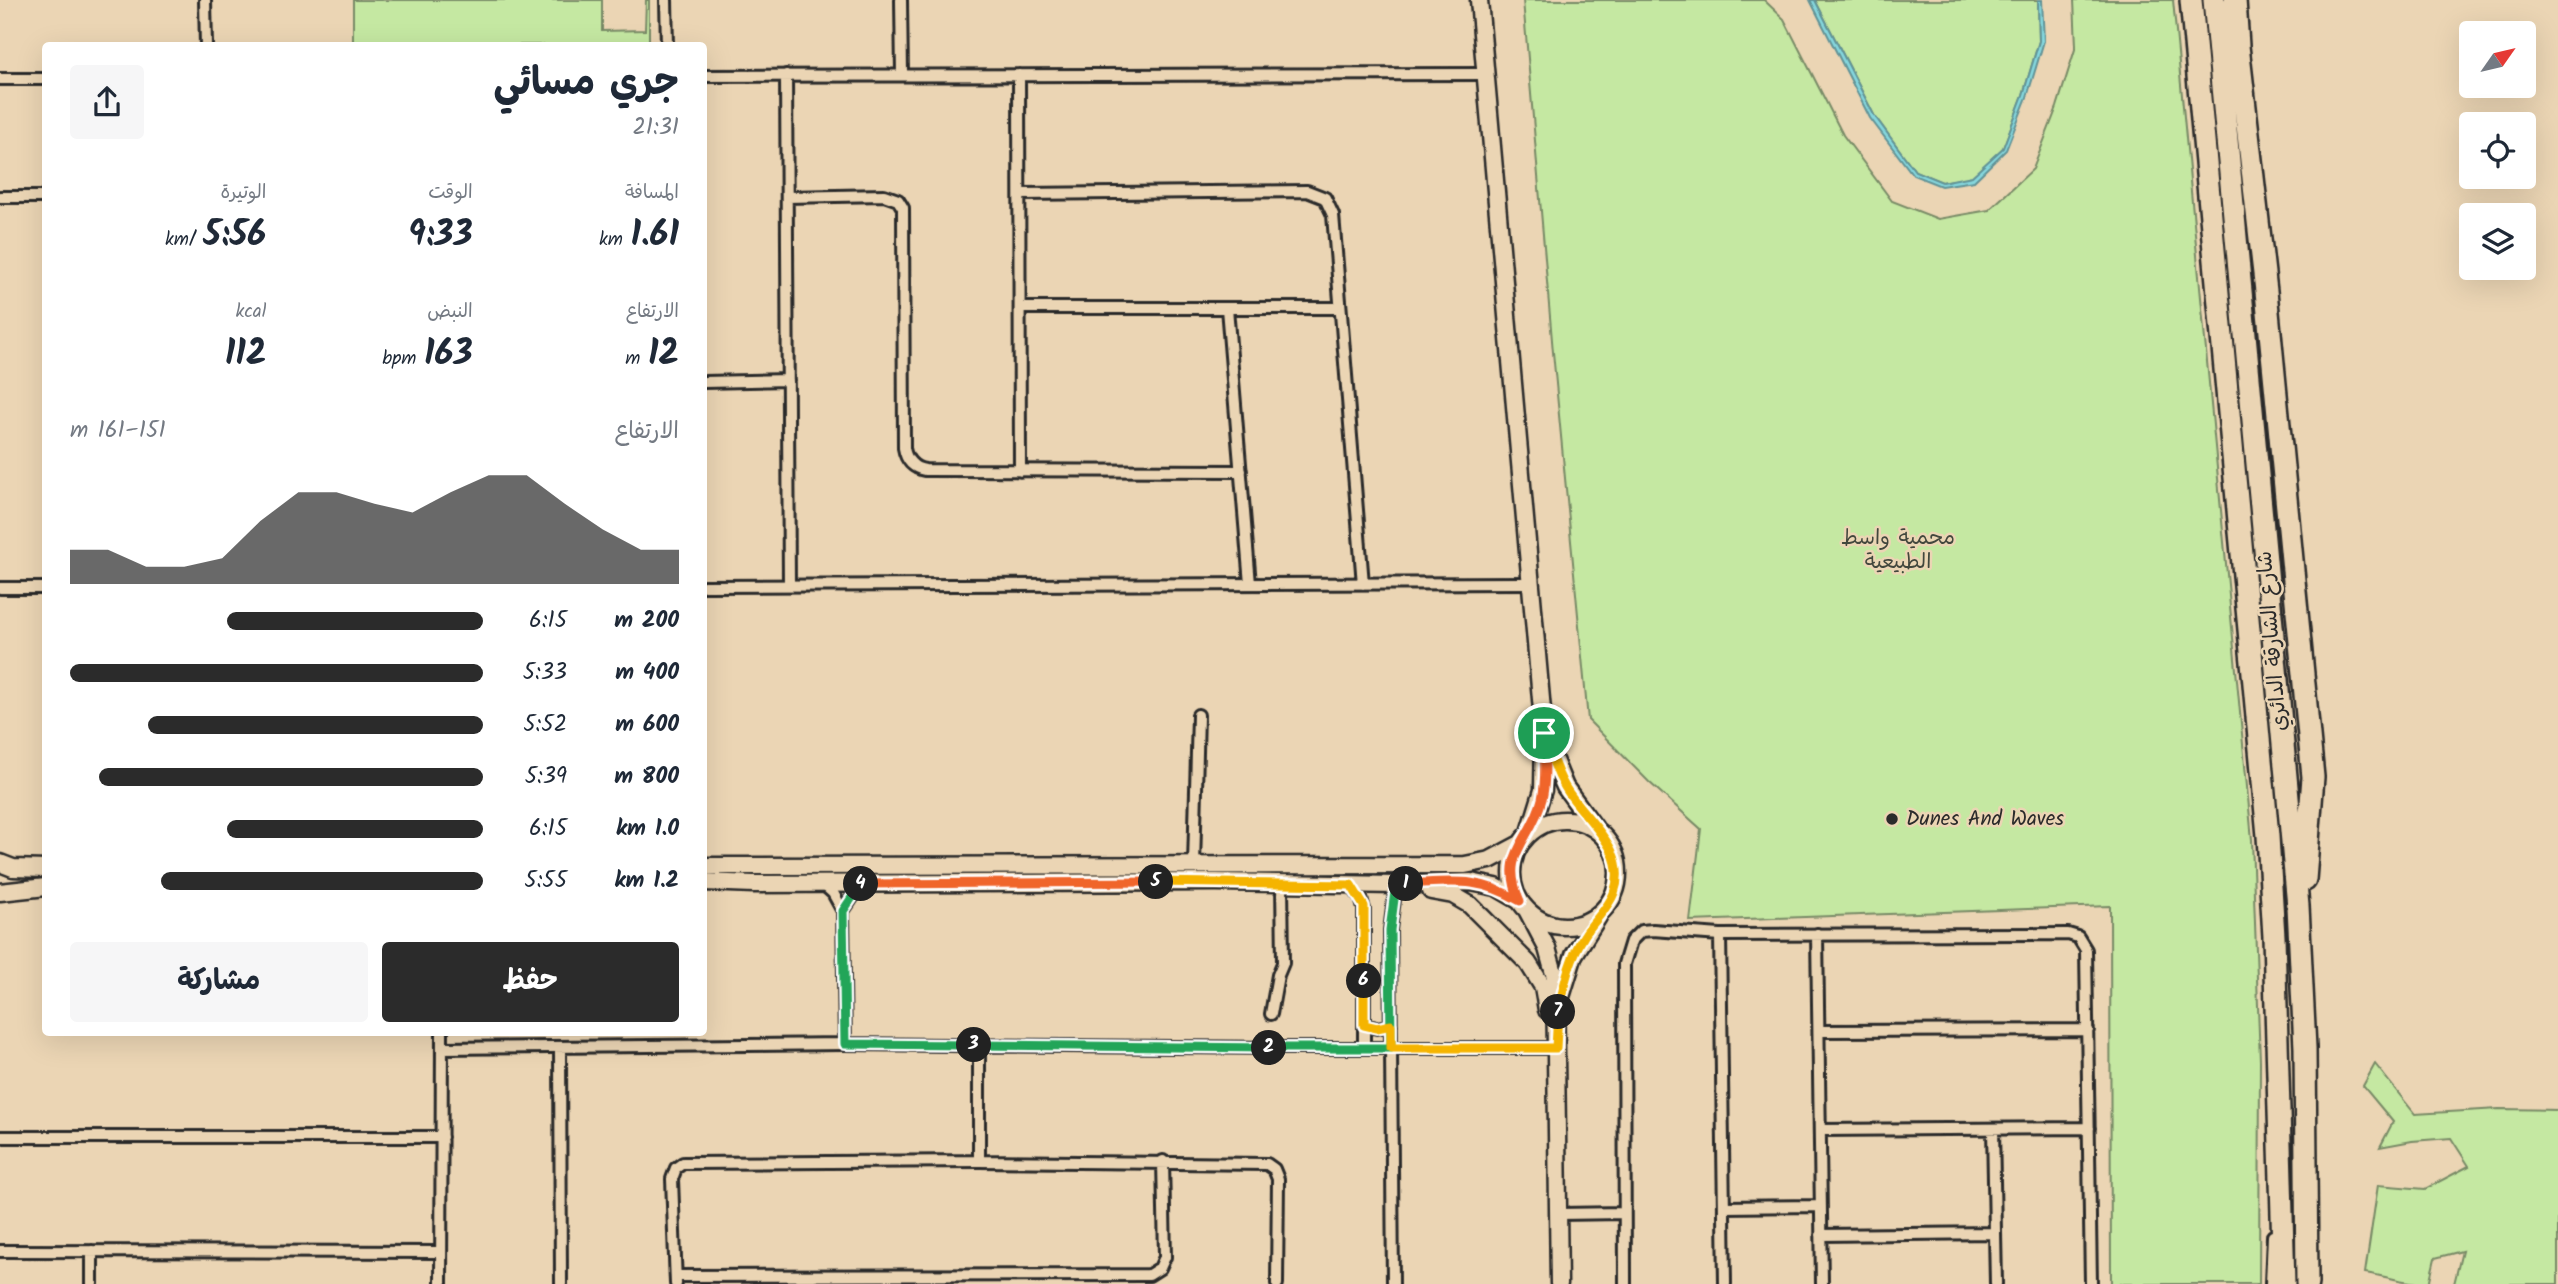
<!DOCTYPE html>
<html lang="ar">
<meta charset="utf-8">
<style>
:root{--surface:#fff;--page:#f6f6f7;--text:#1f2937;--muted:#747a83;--accent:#2b2b2b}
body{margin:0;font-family:Kalam,"Playpen Sans Arabic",sans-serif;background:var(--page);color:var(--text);direction:rtl;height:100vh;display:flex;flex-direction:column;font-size:26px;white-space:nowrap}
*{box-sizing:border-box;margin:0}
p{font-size:23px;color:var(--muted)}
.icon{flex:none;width:38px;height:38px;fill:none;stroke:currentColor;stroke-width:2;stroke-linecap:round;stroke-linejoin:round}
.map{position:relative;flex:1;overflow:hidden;direction:ltr}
.sheet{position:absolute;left:42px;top:42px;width:665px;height:994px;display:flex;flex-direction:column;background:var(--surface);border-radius:7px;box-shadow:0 7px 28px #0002;direction:rtl}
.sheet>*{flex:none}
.needle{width:46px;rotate:56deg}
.tools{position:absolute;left:2459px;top:21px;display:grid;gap:14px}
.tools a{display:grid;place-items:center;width:77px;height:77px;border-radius:7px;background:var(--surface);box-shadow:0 7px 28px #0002;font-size:35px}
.pin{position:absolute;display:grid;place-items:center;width:60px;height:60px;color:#fff;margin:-30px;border:4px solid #fff;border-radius:50%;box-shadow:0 2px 7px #0007}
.km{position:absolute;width:35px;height:35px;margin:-18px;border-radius:50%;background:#222;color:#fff;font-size:19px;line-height:35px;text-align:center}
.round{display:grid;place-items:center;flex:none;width:74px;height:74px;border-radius:7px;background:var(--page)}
.headline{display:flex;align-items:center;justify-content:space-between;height:119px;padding:0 28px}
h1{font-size:38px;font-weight:700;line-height:52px}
.stats{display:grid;grid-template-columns:repeat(3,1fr);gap:10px;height:119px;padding:7px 28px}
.stats div{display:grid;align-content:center}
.stats b{font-size:35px;font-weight:700}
.stats small{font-size:19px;font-weight:400}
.stats p{font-size:19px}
.chart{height:196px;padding:14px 28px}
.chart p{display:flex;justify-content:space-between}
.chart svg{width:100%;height:126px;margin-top:7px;fill:var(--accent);opacity:.7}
.cta{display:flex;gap:14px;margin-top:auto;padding:14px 28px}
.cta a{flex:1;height:80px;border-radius:7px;background:var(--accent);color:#fff;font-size:28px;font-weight:700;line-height:80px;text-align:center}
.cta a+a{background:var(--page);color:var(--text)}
ul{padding:0 28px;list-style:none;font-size:23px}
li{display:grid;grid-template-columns:112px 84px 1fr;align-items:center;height:52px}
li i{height:18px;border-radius:9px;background:var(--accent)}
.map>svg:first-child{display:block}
.green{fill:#c5e8a2;stroke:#788a66;stroke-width:2}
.water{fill:#85d7dd;stroke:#619296;stroke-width:2}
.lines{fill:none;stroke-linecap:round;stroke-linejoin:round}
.street-casing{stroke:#2b2b2b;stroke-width:16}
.secondary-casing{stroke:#2b2b2b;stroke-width:21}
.highway-casing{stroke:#2b2b2b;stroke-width:26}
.street{stroke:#ebd5b4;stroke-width:10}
.secondary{stroke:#ebd5b4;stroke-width:16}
.highway{stroke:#ebd5b4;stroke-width:21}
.split-1-casing{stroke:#fff;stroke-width:14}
.split-2-casing{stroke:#fff;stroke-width:14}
.split-3-casing{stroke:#fff;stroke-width:14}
.split-4-casing{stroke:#fff;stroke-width:14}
.split-5-casing{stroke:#fff;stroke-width:14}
.split-6-casing{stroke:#fff;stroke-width:14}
.split-7-casing{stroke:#fff;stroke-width:14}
.split-8-casing{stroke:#fff;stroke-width:14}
.split-1{stroke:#f0652b;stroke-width:9}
.split-2{stroke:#22a559;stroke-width:9}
.split-3{stroke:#22a559;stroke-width:9}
.split-4{stroke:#22a559;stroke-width:9}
.split-5{stroke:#f0652b;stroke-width:9}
.split-6{stroke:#f5b400;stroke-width:9}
.split-7{stroke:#f5b400;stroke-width:9}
.split-8{stroke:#f5b400;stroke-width:9}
.poi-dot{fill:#2b2b2b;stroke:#ebd5b4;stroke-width:2.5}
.labels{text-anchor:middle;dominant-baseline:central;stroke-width:5;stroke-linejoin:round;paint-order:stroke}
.park-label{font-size:21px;fill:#42473d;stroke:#ebd5b4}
.street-label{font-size:21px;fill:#2b2b2b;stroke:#ebd5b4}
.poi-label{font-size:21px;fill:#2b2b2b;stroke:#ebd5b4;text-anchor:start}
</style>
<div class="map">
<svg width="2558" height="1284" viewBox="0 0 2558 1284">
<rect width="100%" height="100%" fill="#ebd5b4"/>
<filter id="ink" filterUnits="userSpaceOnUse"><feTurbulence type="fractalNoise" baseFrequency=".0143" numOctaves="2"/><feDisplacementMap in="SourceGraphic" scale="14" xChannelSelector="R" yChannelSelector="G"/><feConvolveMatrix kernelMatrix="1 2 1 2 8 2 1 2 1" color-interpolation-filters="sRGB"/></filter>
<g filter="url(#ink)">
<path class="green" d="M353,0H602V31L645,30L646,0H649V45H353Z
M1523,0H1764L1784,19L1843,135L1892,201L1938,219L1989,210L2033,169L2057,107L2076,46L2074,0H2173L2252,840L2260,1061L2259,1284H2111L2110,906L1690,921L1701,829L1649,782L1588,720L1553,352Z
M1815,0H2038L2039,41L2023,95L2003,148L1972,177L1942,182L1915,171L1874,115Z
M2375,1064L2415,1114L2499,1109L2558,1110V1284H2454L2462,1251L2435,1258L2429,1284C2407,1284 2386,1276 2365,1273L2378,1185L2425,1189L2469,1166L2451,1138L2412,1141L2380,1147L2393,1122L2363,1086Z"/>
<path class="water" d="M1810,0H1815L1874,115L1915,171L1942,182L1972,176L2003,148L2023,95L2039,41L2038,0H2042L2044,41L2027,97L2006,150L1974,181L1941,186L1913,175L1870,118Z"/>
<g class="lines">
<g class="street-casing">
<path id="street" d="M205,0L206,46
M666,0L667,46
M901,0L902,75
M786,75L789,585
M1019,75L1020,471
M704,76L1486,74
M0,79H46
M1021,194L1307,191L1325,198L1333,215L1363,584
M0,197H46
M787,197L884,195L898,200L903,208L904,448C906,460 913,468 925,470L1241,471
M1021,308H1340
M1227,308L1250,584
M704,382L788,380
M704,586L1530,583
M0,588H46
M1194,865L1198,715
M823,884L833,893L843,911L845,1044
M1351,885L1361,898L1364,909V1047
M843,911L862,883
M1817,934L1822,1284
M1720,935L1725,1284
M1271,1014L1278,975L1283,963L1282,883
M1364,1025L1377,1028L1391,1025
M1819,1031L2088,1030
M979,1045V1161
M560,1047L561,1284
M442,1048L845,1044L1285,1048H1556
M1993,1129L1996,1284
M1820,1130L2089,1128
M0,1137H442
M1724,1207L1821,1206
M1559,1214L1624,1213
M1821,1235L1995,1233
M0,1251L441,1252
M92,1251V1284
M676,1276L1149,1275L1160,1268L1165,1257L1163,1161
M441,1284L442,1032
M676,1284L672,1179L676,1168L683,1163L979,1161L1267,1164L1274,1169L1278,1179L1277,1284
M1393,1284L1390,930L1396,885
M1625,1284L1624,964L1631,941L1641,931L1653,930L1720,935L2068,934L2078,937L2086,950L2091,1284
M2271,1284L2273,1236"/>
</g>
<g class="secondary-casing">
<path id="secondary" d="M1479,0L1544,733L1543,790L1530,832
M1549,748L1565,787L1595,828
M1512 873a53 53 0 1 1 106 0a53 53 0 1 1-106 0Z
M0,863L13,868L46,869
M704,866L1465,865L1490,860L1520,844
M704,882L754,884L1216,882L1396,885L1471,882L1496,887L1520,901
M1431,891L1453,895L1470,905L1528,963L1543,987L1547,1010
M0,892L46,887
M1527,910L1547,948L1555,977L1559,1284
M1561,997L1574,955L1598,917"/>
</g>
<g class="highway-casing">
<path id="highway" d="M2191,0L2268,836L2274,937L2284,1284
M2214,0L2298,906L2305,1048L2307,1284
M2235,0L2238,46L2266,291L2313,777L2305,880"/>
</g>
<use href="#street" class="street"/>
<use href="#secondary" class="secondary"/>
<use href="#highway" class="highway"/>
</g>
</g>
<g class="lines" filter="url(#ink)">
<g class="split-1-casing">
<path id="split-1" d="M1406,884C1452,882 1478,876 1520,901C1498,853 1532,841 1542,799C1547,778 1544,754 1544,733"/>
</g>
<g class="split-2-casing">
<path id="split-2" d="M1269,1048H1391L1390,930L1396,884H1406"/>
</g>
<g class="split-3-casing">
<path id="split-3" d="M974,1045L1269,1048"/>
</g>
<g class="split-4-casing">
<path id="split-4" d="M861,884L843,911L845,1044L974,1045"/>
</g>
<g class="split-5-casing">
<path id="split-5" d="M861,884L1156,882"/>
</g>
<g class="split-6-casing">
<path id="split-6" d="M1156,882L1351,885L1364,906V981"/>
</g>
<g class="split-7-casing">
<path id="split-7" d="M1364,981V1025L1377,1028L1391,1025V1048H1556L1558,1012"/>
</g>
<g class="split-8-casing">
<path id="split-8" d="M1544,733C1550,752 1555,770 1565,787C1585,821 1630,849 1614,893C1608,909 1593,921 1584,936C1569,959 1564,986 1558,1012"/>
</g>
<use href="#split-1" class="split-1"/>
<use href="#split-2" class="split-2"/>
<use href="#split-3" class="split-3"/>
<use href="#split-4" class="split-4"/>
<use href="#split-5" class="split-5"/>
<use href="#split-6" class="split-6"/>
<use href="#split-7" class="split-7"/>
<use href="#split-8" class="split-8"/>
</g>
<circle class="poi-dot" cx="1892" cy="819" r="7"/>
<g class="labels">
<g class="park-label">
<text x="1898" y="538">محمية واسط<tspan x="1898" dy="24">الطبيعية</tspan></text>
</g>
<g class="street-label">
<text transform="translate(2273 641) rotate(-95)">شارع الشارقة الدائري</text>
</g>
<g class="poi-label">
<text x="1906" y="819">Dunes And Waves</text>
</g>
</g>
</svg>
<div class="tools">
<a><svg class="needle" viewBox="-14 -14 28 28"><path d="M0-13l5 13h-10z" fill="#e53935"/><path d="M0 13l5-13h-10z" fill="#747a83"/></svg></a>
<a><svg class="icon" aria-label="locate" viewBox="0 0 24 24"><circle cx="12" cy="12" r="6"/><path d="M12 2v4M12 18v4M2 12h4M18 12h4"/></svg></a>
<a><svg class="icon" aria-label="layers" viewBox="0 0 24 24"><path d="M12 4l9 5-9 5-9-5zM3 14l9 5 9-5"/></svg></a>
</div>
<div class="pin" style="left:1544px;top:733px;background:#1e9e55"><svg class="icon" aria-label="arrive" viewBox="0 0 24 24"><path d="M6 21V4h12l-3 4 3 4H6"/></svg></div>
<b class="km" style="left:1406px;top:884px">1</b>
<b class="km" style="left:1269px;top:1048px">2</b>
<b class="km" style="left:974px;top:1045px">3</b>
<b class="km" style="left:861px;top:884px">4</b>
<b class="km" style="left:1156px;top:882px">5</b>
<b class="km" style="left:1364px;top:981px">6</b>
<b class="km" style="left:1558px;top:1012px">7</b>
<section class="sheet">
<div class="headline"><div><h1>جري مسائي</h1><p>21:31</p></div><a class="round"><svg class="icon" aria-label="share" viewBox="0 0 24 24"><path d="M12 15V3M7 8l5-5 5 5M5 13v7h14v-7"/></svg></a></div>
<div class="stats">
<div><p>المسافة</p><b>1.61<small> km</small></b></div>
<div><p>الوقت</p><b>9:33</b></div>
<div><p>الوتيرة</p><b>5:56<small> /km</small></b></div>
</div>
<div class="stats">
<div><p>الارتفاع</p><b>12<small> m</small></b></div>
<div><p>النبض</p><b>163<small> bpm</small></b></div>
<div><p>kcal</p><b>112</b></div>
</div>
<div class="chart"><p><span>الارتفاع</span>151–161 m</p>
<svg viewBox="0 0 160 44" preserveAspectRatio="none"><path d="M0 44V32L10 32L20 38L30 38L40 35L50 22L60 12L70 12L80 16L90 19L100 12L110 6L120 6L130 16L140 25L150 32L160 32V44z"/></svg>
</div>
<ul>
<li><b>200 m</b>6:15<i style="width:62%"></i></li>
<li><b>400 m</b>5:33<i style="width:100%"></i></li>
<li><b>600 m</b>5:52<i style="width:81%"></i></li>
<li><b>800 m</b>5:39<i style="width:93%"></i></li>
<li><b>1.0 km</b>6:15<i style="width:62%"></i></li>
<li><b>1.2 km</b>5:55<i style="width:78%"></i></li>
</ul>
<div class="cta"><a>حفظ</a><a>مشاركة</a></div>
</section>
</div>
